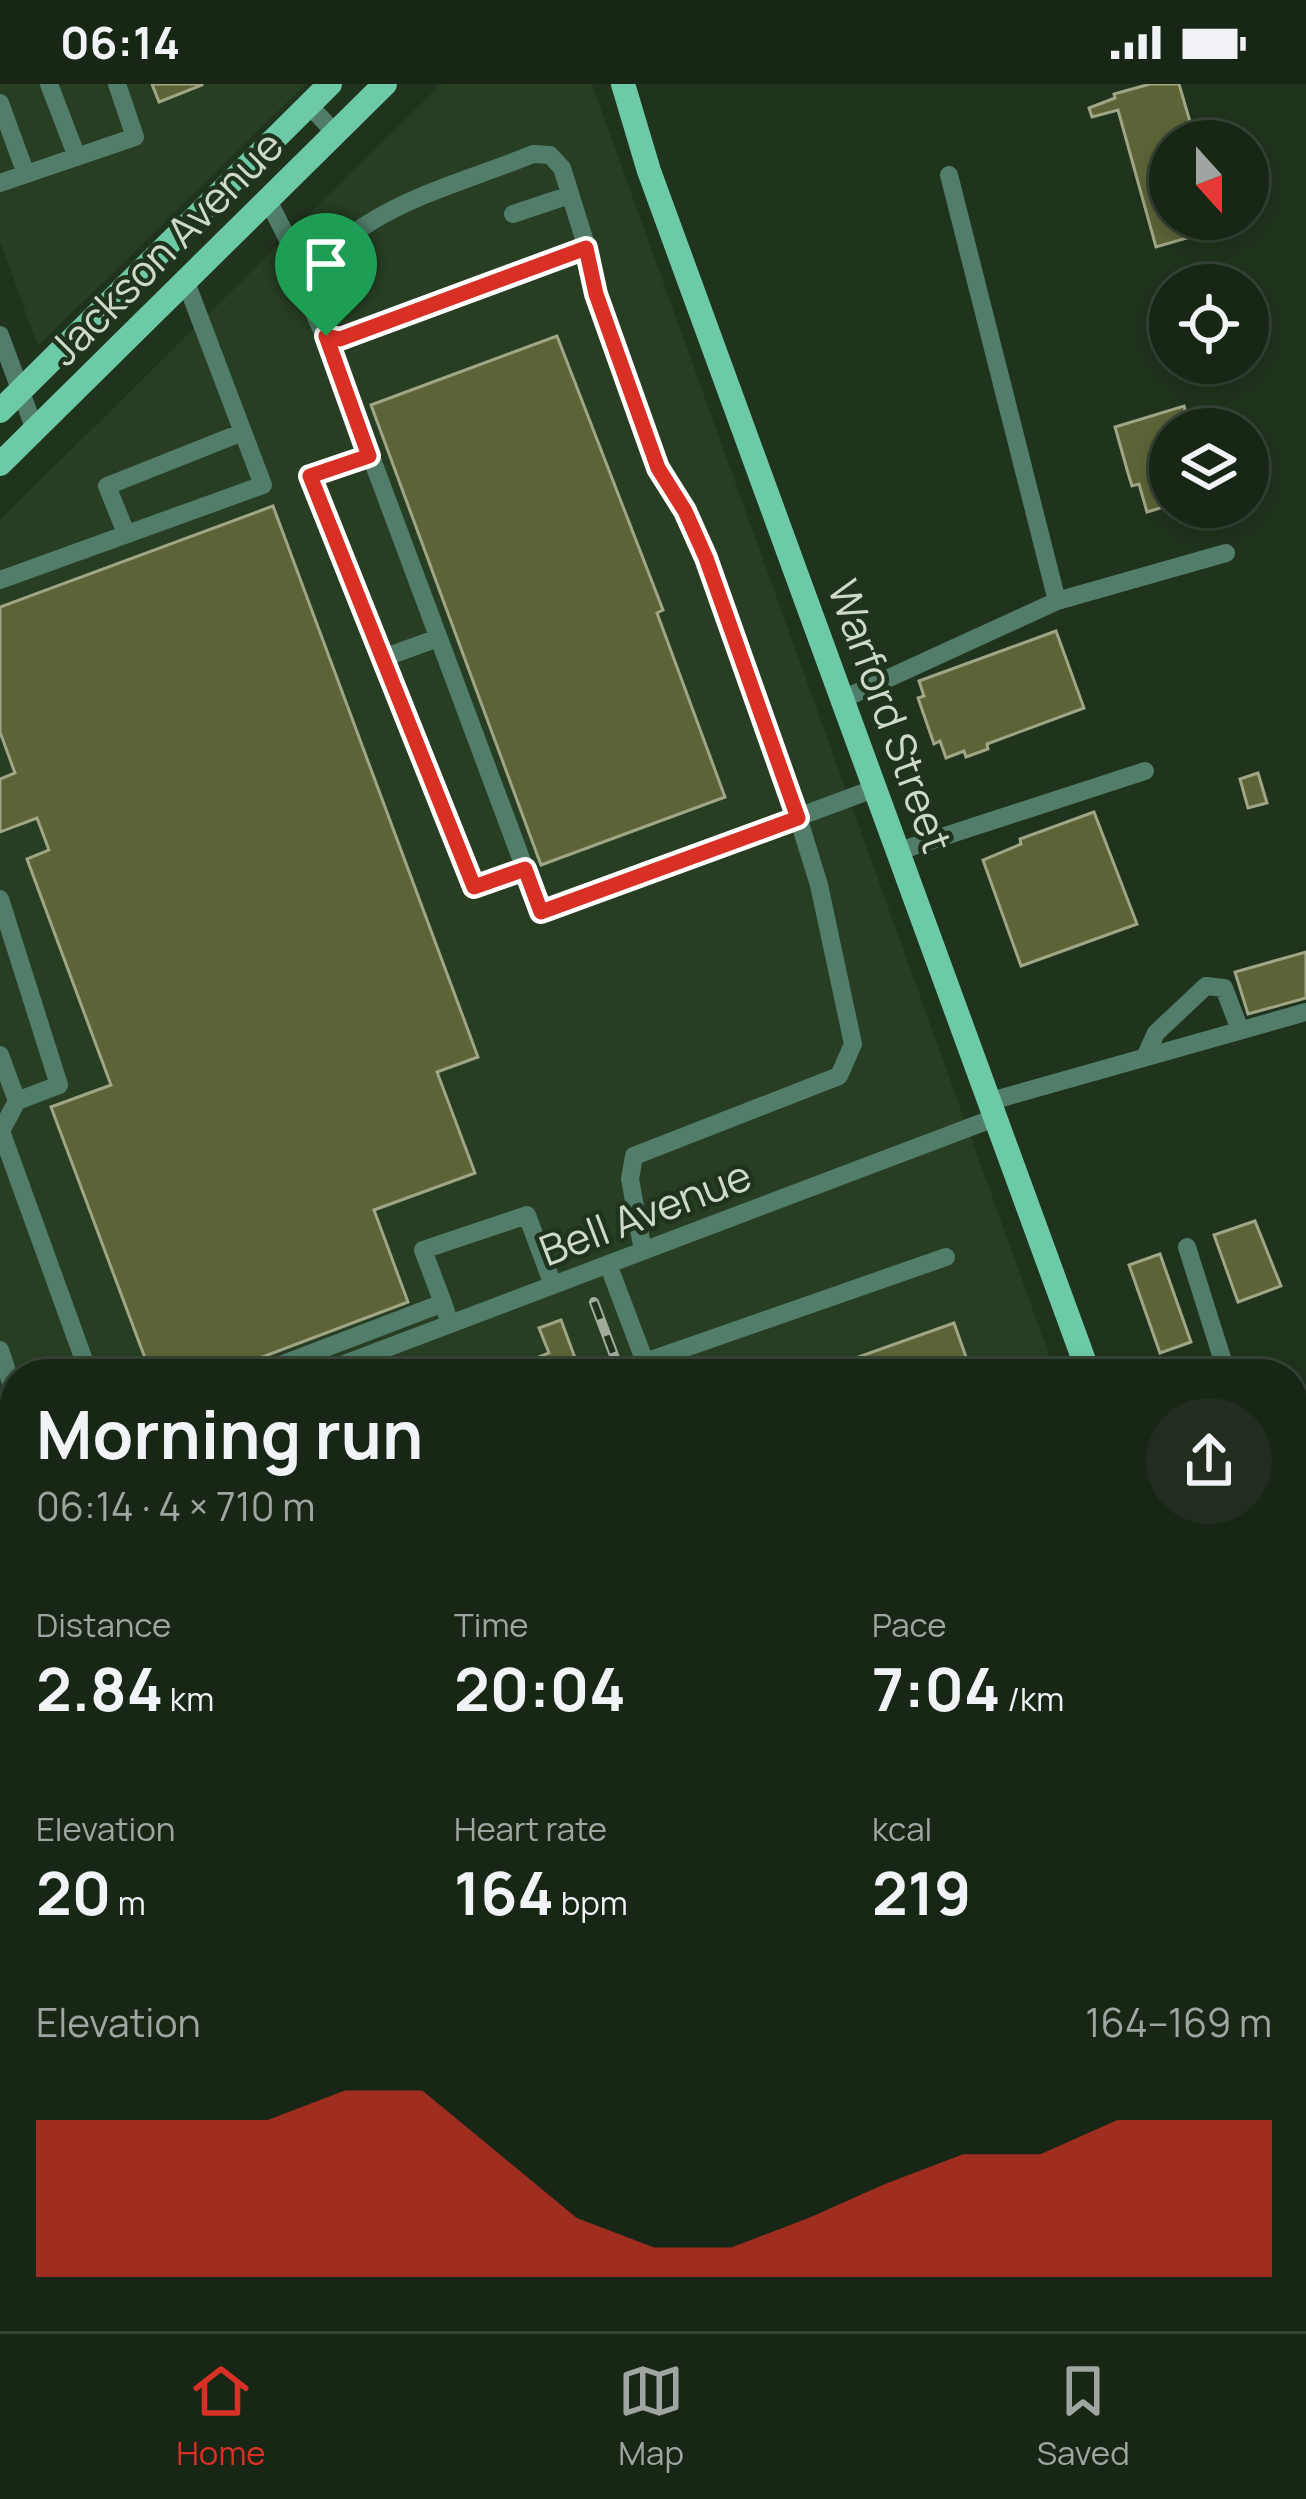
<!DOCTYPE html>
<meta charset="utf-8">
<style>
:root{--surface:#182616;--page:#212e1f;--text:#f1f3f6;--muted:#9fa5a1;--line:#364335;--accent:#d93025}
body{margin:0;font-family:Manrope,sans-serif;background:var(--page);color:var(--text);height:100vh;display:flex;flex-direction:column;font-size:45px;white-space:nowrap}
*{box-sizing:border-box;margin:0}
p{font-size:39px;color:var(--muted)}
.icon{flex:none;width:66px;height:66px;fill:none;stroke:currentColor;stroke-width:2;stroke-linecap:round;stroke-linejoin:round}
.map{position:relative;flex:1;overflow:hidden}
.drawer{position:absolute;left:0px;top:1275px;width:1308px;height:972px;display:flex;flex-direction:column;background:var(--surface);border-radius:48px 48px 0 0;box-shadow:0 6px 18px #0003,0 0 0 3px var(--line)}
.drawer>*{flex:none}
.needle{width:78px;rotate:159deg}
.controls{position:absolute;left:1149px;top:36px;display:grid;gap:24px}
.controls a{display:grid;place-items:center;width:120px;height:120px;border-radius:50%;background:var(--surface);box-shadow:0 6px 18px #0003,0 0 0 3px var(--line);font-size:60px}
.pin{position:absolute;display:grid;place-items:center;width:102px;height:102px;color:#fff;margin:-123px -51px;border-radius:50% 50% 50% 0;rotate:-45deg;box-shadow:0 0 12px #0007}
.pin .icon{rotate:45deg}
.round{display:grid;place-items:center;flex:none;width:126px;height:126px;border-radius:63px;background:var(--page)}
.headline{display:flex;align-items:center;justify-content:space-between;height:204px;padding:0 36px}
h1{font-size:66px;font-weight:700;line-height:90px}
.metrics{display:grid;grid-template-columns:repeat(3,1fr);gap:18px;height:204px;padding:12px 36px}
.metrics div{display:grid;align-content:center}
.metrics b{font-size:60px;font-weight:700}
.metrics small{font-size:33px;font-weight:400}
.metrics p{font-size:33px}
.chart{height:336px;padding:24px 36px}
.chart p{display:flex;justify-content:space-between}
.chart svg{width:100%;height:216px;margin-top:12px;fill:var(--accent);opacity:.7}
.status{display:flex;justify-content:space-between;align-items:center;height:84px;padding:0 60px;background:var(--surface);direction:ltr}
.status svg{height:33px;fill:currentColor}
.menu{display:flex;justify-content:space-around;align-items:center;height:168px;border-top:3px solid var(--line);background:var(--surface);font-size:33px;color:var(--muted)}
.menu a{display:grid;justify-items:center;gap:6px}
.menu .active{color:var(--accent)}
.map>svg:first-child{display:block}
.built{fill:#273e23}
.building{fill:#5d6337;stroke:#a0a585;stroke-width:3}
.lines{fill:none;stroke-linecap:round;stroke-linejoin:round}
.minor{stroke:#517d6a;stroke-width:18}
.major{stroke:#6ccba6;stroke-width:24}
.rail-casing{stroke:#a0ad9d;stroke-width:10}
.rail{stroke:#20331d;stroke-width:6;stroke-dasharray:18;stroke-linecap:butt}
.route-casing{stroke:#fff;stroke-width:24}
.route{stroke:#d93025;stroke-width:15}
.labels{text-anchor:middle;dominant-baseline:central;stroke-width:9;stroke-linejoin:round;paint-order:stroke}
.street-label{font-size:42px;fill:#ced9cb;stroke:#20331d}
</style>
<div class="status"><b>06:14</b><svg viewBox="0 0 49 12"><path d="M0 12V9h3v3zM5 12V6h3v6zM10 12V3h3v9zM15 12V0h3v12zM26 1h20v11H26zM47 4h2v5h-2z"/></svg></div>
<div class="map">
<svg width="1306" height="2247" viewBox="0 0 1306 2247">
<rect width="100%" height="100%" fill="#20331d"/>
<path class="built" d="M0,0H306L38,262L0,158Z
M441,0H592L1056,1290H15V2232H868L851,2247H0V436Z"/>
<path class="building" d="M152,0H202V1L159,18Z
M1150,0H1179L1193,48L1216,42L1220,57H1170V135H1238L1239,139L1156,163L1118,26L1092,33L1089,24L1115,14L1114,10Z
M557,252L663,526L657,529L725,713L541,781L371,321Z
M1184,322L1191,345H1170V421L1147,428L1139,400L1132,402L1128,389L1115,343Z
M273,422L478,973L437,988L475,1089L374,1126L408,1218L217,1290H151L51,1023L111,1001L27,775L49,766L37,734L0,748V695L15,689L0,648V523Z
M1056,547L1084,624L987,660L988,665L966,673L964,667L946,674L940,657L934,660L918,614L924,612L919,597Z
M1258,689L1267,719L1248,724L1240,695Z
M1094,728L1137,840L1021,882L983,776L1021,760L1020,755Z
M1306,868V914L1248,930L1235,888Z
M1255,1137L1281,1202L1238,1218L1214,1151Z
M1160,1170L1191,1258L1160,1269L1129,1181Z
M561,1236L581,1290H496L549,1269L539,1244Z
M954,1239L972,1290H817L816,1288Z
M0,1516L15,1552V1572L0,1577Z
M571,2232H659L664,2247H576Z
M722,2232H771L776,2247H685L684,2244Z"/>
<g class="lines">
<path class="minor" d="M49,0L77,73
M0,19L26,90
M309,21L335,49
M949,91L1057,517
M0,99L135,53L117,0
M268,116C278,137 290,157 298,179C307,204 311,229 326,252L340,255L587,164L562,84L550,71L533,70C480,92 418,108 369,139C344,154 327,173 300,184
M513,130L570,111
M0,251L35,346
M326,252L541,828L798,733L706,474L685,427L658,384L596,210L587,164
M369,372L310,392L474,803L525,785
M126,449L107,402L243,348
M0,496L263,401L186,198
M383,574L438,554
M843,615L1057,517L1226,469
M899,767L1145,687
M0,815L59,1001L17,1017L1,1047L89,1290
M0,971L17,1017
M1145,973L1156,949L1206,902L1224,904L1240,946
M991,1017L1306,928
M1187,1163L1227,1290
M643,1167L630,1095L634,1072L839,992L853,960L819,801L798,733L876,704
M608,1180L645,1278L946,1173
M443,1219L423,1166L527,1131L553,1201
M0,1266L15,1311
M257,1290L443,1219L447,1231
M318,1290L997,1033
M0,1411L15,1406
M0,1609L15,1604
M0,1658V1659
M0,1873L7,1892L0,1906
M0,1937L15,1933
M0,1983L15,1978
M0,2094L15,2141
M0,2168L15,2163
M176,2232L181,2247
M506,2232L512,2247
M292,2247L332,2232"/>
<path class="major" d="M623,0L649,87L1089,1290
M0,327L330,0
M0,380L385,0
M1293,1863L1306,1900"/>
<g class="rail-casing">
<path id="rail" d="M594,1218L621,1290
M1293,2134L1306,2123
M452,2232L457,2247
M860,2247L867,2232
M1166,2247L1183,2232"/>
</g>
<use href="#rail" class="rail"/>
</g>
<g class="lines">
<g class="route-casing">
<path id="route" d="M586,164L596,210L658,384L685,427L706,474L798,734L541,828L525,785L474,803L310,392L369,372L326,252L340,255Z"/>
</g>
<use href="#route" class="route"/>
</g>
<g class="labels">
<g class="street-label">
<text transform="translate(165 163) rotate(-45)">Jackson Avenue</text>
<text transform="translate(891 632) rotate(70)">Warford Street</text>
<text transform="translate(645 1128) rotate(-21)">Bell Avenue</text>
</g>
</g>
</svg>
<div class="controls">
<a><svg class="needle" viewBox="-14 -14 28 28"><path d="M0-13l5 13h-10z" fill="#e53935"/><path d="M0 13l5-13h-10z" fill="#9fa5a1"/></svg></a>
<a><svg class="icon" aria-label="locate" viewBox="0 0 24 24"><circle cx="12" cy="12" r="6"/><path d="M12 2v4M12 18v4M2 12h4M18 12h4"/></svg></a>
<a><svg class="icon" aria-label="layers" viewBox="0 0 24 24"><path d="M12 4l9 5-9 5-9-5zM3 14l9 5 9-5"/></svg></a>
</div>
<div class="pin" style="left:326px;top:252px;background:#1e9e55"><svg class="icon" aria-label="arrive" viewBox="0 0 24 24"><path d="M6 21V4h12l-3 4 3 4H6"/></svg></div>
<section class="drawer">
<div class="headline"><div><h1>Morning run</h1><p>06:14 · 4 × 710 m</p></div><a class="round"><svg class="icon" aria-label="share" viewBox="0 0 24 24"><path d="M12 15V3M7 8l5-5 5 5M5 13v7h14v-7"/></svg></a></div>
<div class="metrics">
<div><p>Distance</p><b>2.84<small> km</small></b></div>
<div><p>Time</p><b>20:04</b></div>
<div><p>Pace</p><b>7:04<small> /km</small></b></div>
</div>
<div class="metrics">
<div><p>Elevation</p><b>20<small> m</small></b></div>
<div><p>Heart rate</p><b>164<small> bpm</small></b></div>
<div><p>kcal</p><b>219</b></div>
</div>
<div class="chart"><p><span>Elevation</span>164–169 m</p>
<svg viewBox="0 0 160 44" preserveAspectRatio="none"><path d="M0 44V12L10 12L20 12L30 12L40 6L50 6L60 19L70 32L80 38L90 38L100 32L110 25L120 19L130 19L140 12L150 12L160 12V44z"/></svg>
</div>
</section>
</div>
<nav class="menu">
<a class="active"><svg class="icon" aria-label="home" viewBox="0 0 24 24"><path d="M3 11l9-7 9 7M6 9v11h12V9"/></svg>Home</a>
<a><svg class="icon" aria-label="map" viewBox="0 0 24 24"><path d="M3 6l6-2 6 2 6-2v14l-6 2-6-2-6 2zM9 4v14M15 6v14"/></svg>Map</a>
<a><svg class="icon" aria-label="saved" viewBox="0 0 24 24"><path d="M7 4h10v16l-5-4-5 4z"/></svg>Saved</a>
</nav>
